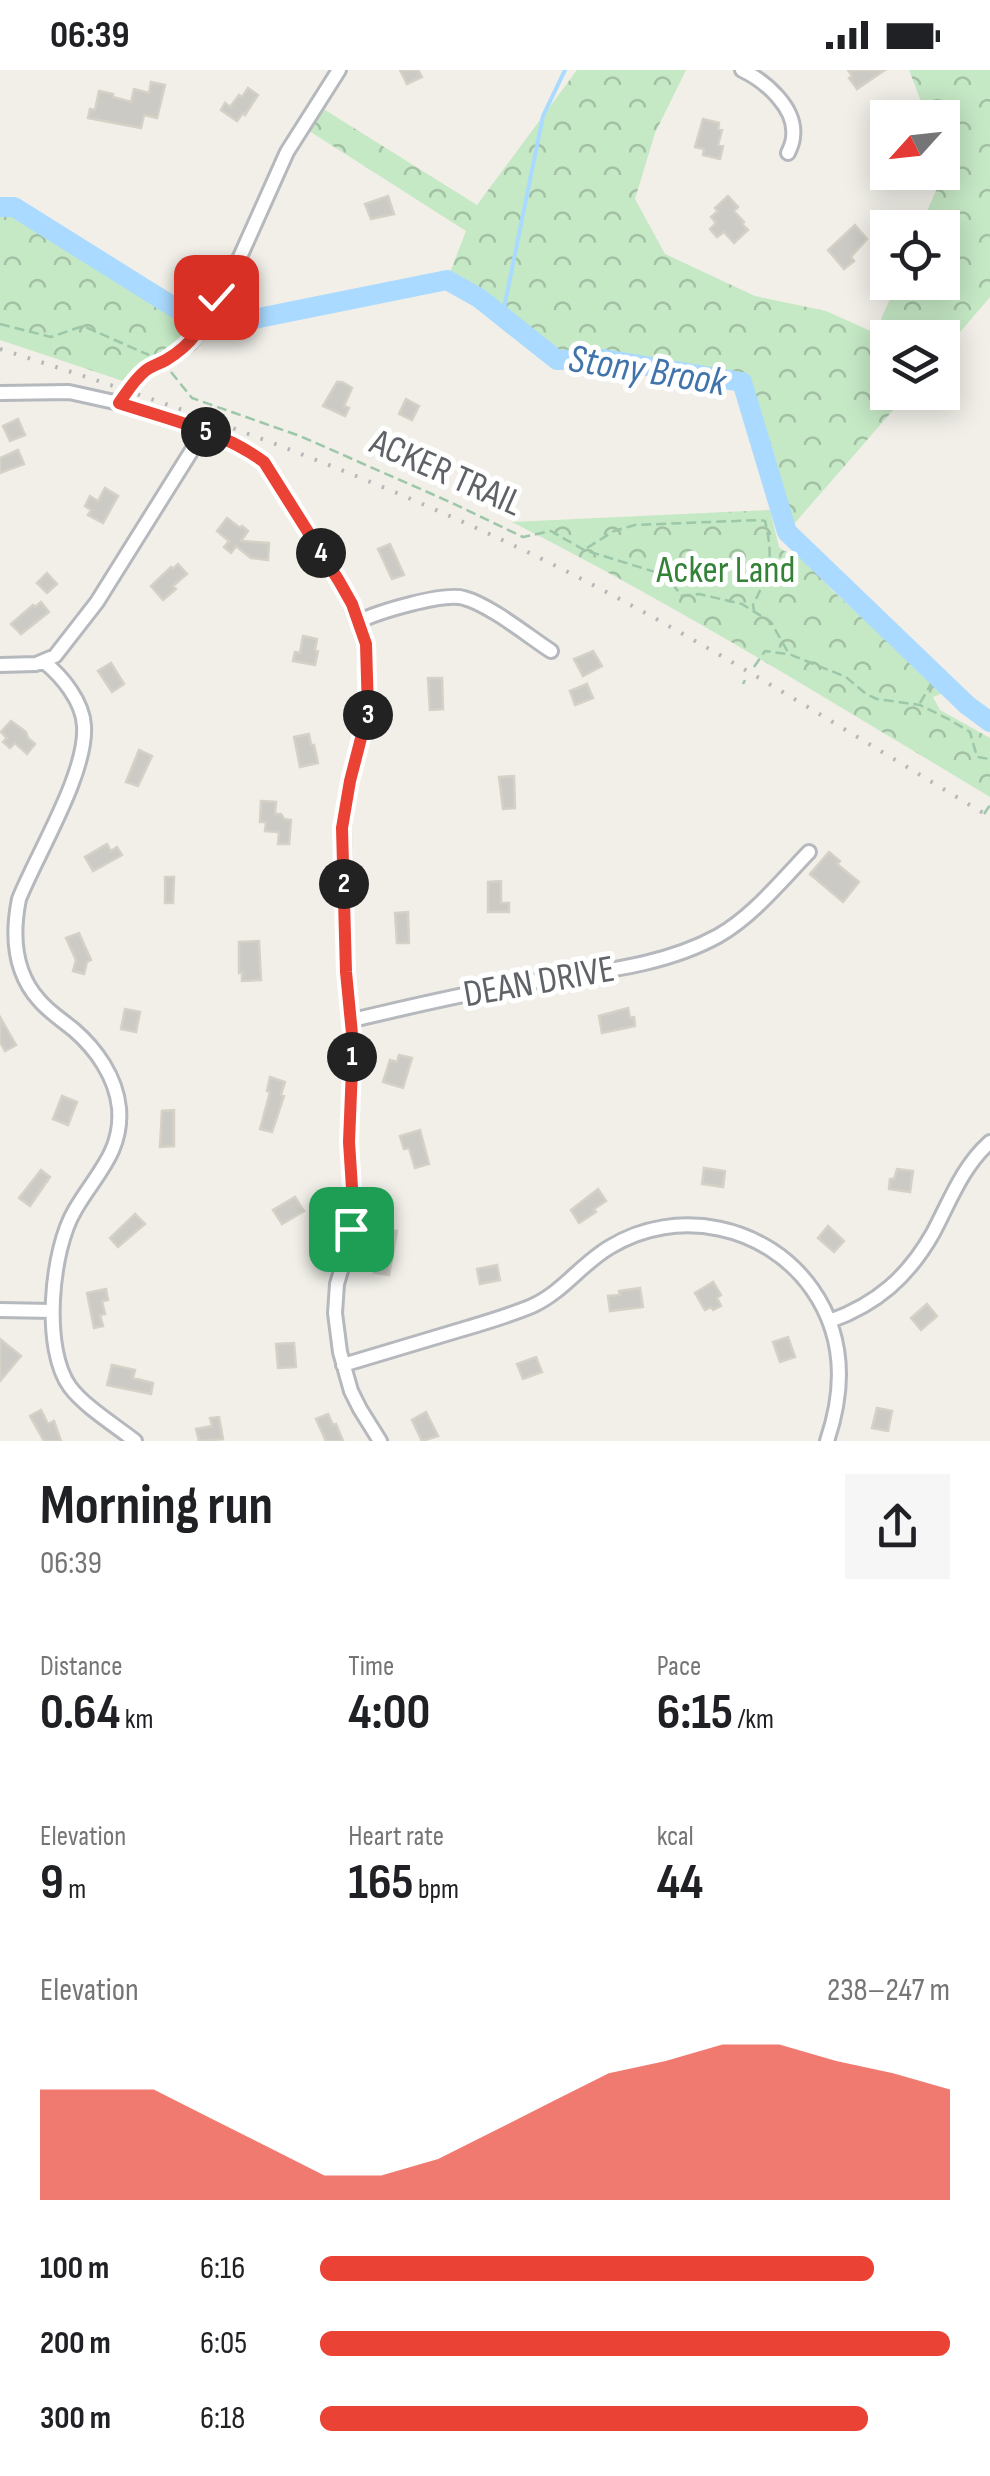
<!DOCTYPE html>
<meta charset="utf-8">
<style>
:root{--surface:#fff;--page:#f6f6f6;--text:#202124;--muted:#757577;--accent:#ea4335}
body{margin:0;font-family:"Sofia Sans Condensed",sans-serif;background:var(--page);color:var(--text);height:100vh;display:flex;flex-direction:column;font-size:38px;white-space:nowrap}
*{box-sizing:border-box;margin:0}
p{font-size:32px;color:var(--muted)}
.icon{flex:none;width:55px;height:55px;fill:none;stroke:currentColor;stroke-width:2;stroke-linecap:round;stroke-linejoin:round}
.map{position:relative;height:1371px;overflow:hidden}
.side{display:flex;flex-direction:column;background:var(--surface);flex:1}
.side>*{flex:none}
.needle{width:65px;rotate:243deg}
.tools{position:absolute;left:870px;top:30px;display:grid;gap:20px}
.tools a{display:grid;place-items:center;width:90px;height:90px;border-radius:0px;background:var(--surface);box-shadow:0 5px 25px #0003;font-size:50px}
.pin{position:absolute;display:grid;place-items:center;width:85px;height:85px;color:#fff;margin:-42px;border-radius:20px;box-shadow:0 5px 15px #0006}
.km{position:absolute;width:50px;height:50px;margin:-25px;border-radius:50%;background:#222;color:#fff;font-size:28px;line-height:50px;text-align:center}
.round{display:grid;place-items:center;flex:none;width:105px;height:105px;border-radius:0px;background:var(--page)}
.headline{display:flex;align-items:center;justify-content:space-between;height:170px;padding:0 40px}
h1{font-size:55px;font-weight:700;line-height:75px}
.stats{display:grid;grid-template-columns:repeat(3,1fr);gap:15px;height:170px;padding:10px 40px}
.stats div{display:grid;align-content:center}
.stats b{font-size:50px;font-weight:700}
.stats small{font-size:28px;font-weight:400}
.stats p{font-size:28px}
.chart{height:280px;padding:20px 40px}
.chart p{display:flex;justify-content:space-between}
.chart svg{width:100%;height:180px;margin-top:10px;fill:var(--accent);opacity:.7}
ul{padding:0 40px;list-style:none;font-size:32px}
li{display:grid;grid-template-columns:160px 120px 1fr;align-items:center;height:75px}
li i{height:25px;border-radius:12px;background:var(--accent)}
.status{display:flex;justify-content:space-between;align-items:center;height:70px;padding:0 50px;background:var(--surface);direction:ltr}
.status svg{height:28px;fill:currentColor}
.map>svg:first-child{display:block}
.park{fill:url(#park-crowns)}
.lines{fill:none;stroke-linecap:round;stroke-linejoin:round}
.stream{stroke:#aadaff;stroke-width:4}
.river{stroke:#aadaff;stroke-width:20}
.building{fill:#cccac5;stroke:#d6d1c6;stroke-width:2.5}
.minor-casing{stroke:#b5b8bc;stroke-width:18}
.path{stroke:#9cc7a9;stroke-width:2.5;stroke-dasharray:10 5;stroke-linecap:butt}
.minor{stroke:#fff;stroke-width:12}
.rail{stroke:#b6b7b8;stroke-width:4;stroke-dasharray:2.5 12;stroke-linecap:butt}
.route-casing{stroke:#fff;stroke-width:20}
.route{stroke:#ea4335;stroke-width:12}
.labels{text-anchor:middle;dominant-baseline:central;stroke-width:10;stroke-linejoin:round;paint-order:stroke}
.street-label{font-size:38px;fill:#5f6368;stroke:#fff}
.park-label{font-size:38px;fill:#348238;stroke:#fff}
.water-label{font-size:40px;font-style:italic;fill:#4174aa;stroke:#fff}
</style>
<div class="status"><b>06:39</b><svg viewBox="0 0 49 12"><path d="M0 12V9h3v3zM5 12V6h3v6zM10 12V3h3v9zM15 12V0h3v12zM26 1h20v11H26zM47 4h2v5h-2z"/></svg></div>
<div class="map">
<svg width="990" height="1371" viewBox="0 0 990 1371">
<defs>
<pattern id="park-crowns" width="20" height="18" patternUnits="userSpaceOnUse" patternTransform="scale(2.5)"><rect width="20" height="18" fill="#c5e8c5"/><path d="M2 6a3 3 0 1 1 6 0M12 15a3 3 0 1 1 6 0" fill="none" stroke="#a3c0a4"/></pattern>
</defs>
<rect width="100%" height="100%" fill="#f1efe8"/>
<path class="park" d="M577,0H686L655,63L635,129L665,184L755,226L826,241L875,263L897,213L942,212V158L920,157L946,98L943,88L942,48L927,47L909,0H990V227L943,282L942,268H888V322L908,323L787,462L742,312L604,289L557,290L447,210L466,161L303,57L317,35L477,135Z
M0,137H14L204,256L132,314L0,270Z
M770,440L779,477L784,481L800,485L832,520L882,566L936,610L943,621L941,624L933,627L940,640L990,668V727C832,632 676,535 512,452Z"/>
<g class="lines">
<path class="stream" d="M502,248L543,46L565,0"/>
<path class="river" d="M0,137H14L177,239L249,250L447,210L479,228L557,290L604,289L742,312L787,462L967,635L990,652"/>
</g>
<path class="building" d="M400,0H418L422,7L407,14Z
M848,0H885L857,19L849,8L852,6Z
M151,12L165,15L157,48L144,45L141,58L88,48L90,39L95,40L99,21L113,24V27L131,32L134,19L149,23Z
M248,18L258,25L245,45L243,43L237,51L221,40L225,33L230,37L239,25L242,27Z
M703,49L719,53L718,59L722,60L718,75L723,76L720,89L703,85L704,79L695,77Z
M875,67L888,69V89L877,88L878,81H874Z
M388,126L394,144L371,149L365,134Z
M728,126L738,137L734,141L744,152L742,154L748,160L734,173L724,162L717,167L710,159L716,153L711,147L718,141L715,138Z
M855,155L867,169L851,187L854,191L844,199L828,180Z
M337,312H342L352,318L344,336L349,338L345,346L323,336Z
M406,329L419,336L412,350L399,344Z
M18,349L25,365L10,371L3,356Z
M18,380L24,394L0,403V388Z
M105,418L118,426L103,453L88,445L91,440L85,436L90,426L98,431Z
M227,448L240,458L242,456L248,461L241,471L269,473L268,490L251,488L236,476L231,483L224,477L229,471L217,461Z
M390,474L404,505L392,509L378,479Z
M178,494L187,504L173,516L176,519L163,530L151,516L171,497L173,499Z
M47,503L57,514L47,523L37,513Z
M41,532L49,542L21,564L11,554L33,535L35,537Z
M303,566L317,569L315,580L318,581L315,595L293,591L295,582L300,583Z
M593,581L602,596L583,606L574,589Z
M111,593L124,614L112,622L98,601Z
M428,608H442L443,639L430,640Z
M587,614L593,628L575,635L570,621Z
M11,651L26,662L28,668L35,674L27,684L15,673L10,678L3,672L7,668L1,662Z
M309,664L311,675H314L318,693L300,697L294,667Z
M139,680L152,686L138,716L126,712Z
M514,706L515,738L503,739L499,707Z
M261,731L276,732L275,744H281L284,749L291,750L289,774H278L279,762L265,761L266,752H260Z
M107,774L111,781L117,777L122,785L93,801L85,787Z
M829,782L840,791L837,794L859,812L843,832L810,804Z
M165,807H174L173,833H165Z
M501,811V833H509V842H488V812Z
M408,842L409,873H397L395,843Z
M79,863L91,890L87,892L84,904L73,901L76,890L66,868Z
M259,871L261,910L242,911V902L239,903V872Z
M628,938L630,948L634,947L635,956L602,963L599,946Z
M125,939L140,942L136,962L121,959Z
M0,947L16,975L5,981L0,972Z
M399,985L412,988L403,1018L383,1012L390,990L397,992Z
M270,1007L285,1012L281,1025L284,1026L272,1062L260,1059L270,1022L267,1021Z
M62,1026L77,1032L68,1055L53,1049Z
M174,1040V1076L160,1077L162,1041Z
M420,1060L429,1094L415,1098L409,1078L404,1079L400,1066Z
M704,1098L725,1101L723,1117L702,1114Z
M897,1099L913,1101L910,1122L889,1119L890,1109H894Z
M41,1100L50,1107L30,1136L19,1128Z
M598,1119L606,1131L594,1139L596,1142L579,1153L571,1140Z
M295,1127L304,1141L282,1154L273,1140Z
M135,1144L145,1154L118,1177L110,1168Z
M828,1156L844,1171L834,1182L818,1168Z
M385,1159L397,1161L389,1205L374,1203L378,1178H381Z
M497,1195L500,1210L480,1214L477,1199Z
M713,1212L721,1225L717,1228L721,1236L713,1240L711,1237L705,1240L695,1223Z
M640,1218L643,1237L610,1241L608,1226L620,1225L619,1221Z
M106,1219L108,1230L102,1231L105,1244L100,1245L103,1256L94,1258L87,1223Z
M927,1234L937,1246L921,1260L911,1248Z
M788,1267L795,1287L780,1292L773,1272Z
M0,1269L21,1286L0,1311Z
M294,1273L296,1297L278,1298L276,1274Z
M536,1287L542,1302L523,1309L517,1294Z
M112,1295L135,1300L133,1308L153,1313L151,1324L107,1315Z
M877,1338L892,1341L888,1361L872,1358Z
M41,1340L48,1354L54,1351L61,1371H44L30,1346Z
M426,1342L438,1366L422,1371L412,1350Z
M328,1344L333,1355L336,1354L343,1371H326L316,1349Z
M219,1347L223,1369L199,1371L196,1359L212,1356L210,1348Z"/>
<g class="lines">
<g class="minor-casing">
<path id="minor" d="M339,0L287,82L240,187L216,227L204,256L190,273L179,282L147,299L132,314L119,333C167,349 223,361 264,392L339,511L351,534L365,574L368,641L350,711L343,758L346,901L353,975L349,1072L353,1143L349,1174L337,1214L335,1243L340,1282L351,1321L360,1339L380,1371
M742,0C765,11 797,38 793,67C793,73 790,78 788,83
M0,323L69,322L119,333
M358,552C377,542 444,522 464,528C490,535 528,566 551,581
M44,592C62,606 83,632 84,656C87,703 38,782 19,829C12,864 13,901 39,930C49,942 62,950 74,960C96,979 116,1007 119,1038C123,1082 95,1105 75,1140C51,1180 42,1279 70,1317C84,1336 116,1356 135,1371
M0,595L36,594L55,586L97,532L204,361
M352,950C409,937 467,923 525,913C590,902 660,898 718,866C753,846 781,811 809,782
M0,1240L52,1241
M830,1251C877,1234 908,1207 933,1163C950,1131 962,1097 990,1072
M343,1295C382,1283 421,1272 460,1260C484,1253 508,1246 532,1236C563,1222 581,1194 610,1177C677,1136 767,1155 812,1219C845,1266 845,1318 827,1371"/>
</g>
<path class="path" d="M0,254L51,267L83,256L149,285
M171,302L192,328L300,366L450,432L523,467L551,461L584,480L665,505L682,526L699,524L742,534L771,552L789,584L846,607L866,624L877,629L920,635L950,650L970,662L977,687L990,689
M587,478L614,461L635,455L760,450L765,451C774,490 770,501 753,535L754,540
M754,597L765,581L787,584
M743,614L745,610
M920,633L931,614
M984,744L990,735"/>
<use href="#minor" class="minor"/>
<path class="rail" d="M0,279C193,340 382,409 564,500C710,574 849,663 990,747"/>
</g>
<g class="lines">
<g class="route-casing">
<path id="route" d="M216,227C204,255 193,274 166,290C159,294 151,296 145,301C134,310 127,322 119,333C167,349 223,361 264,392L339,511L352,534L366,574L368,641L350,711L342,758L346,902L353,974L349,1072L353,1133L351,1159"/>
</g>
<use href="#route" class="route"/>
</g>
<g class="labels">
<g class="street-label">
<text transform="translate(446 403) rotate(24)">ACKER TRAIL</text>
<text transform="translate(539 912) rotate(-10)">DEAN DRIVE</text>
</g>
<g class="park-label">
<text x="726" y="500">Acker Land</text>
</g>
<g class="water-label">
<text transform="translate(647 301) rotate(9)">Stony Brook</text>
</g>
</g>
</svg>
<div class="tools">
<a><svg class="needle" viewBox="-14 -14 28 28"><path d="M0-13l5 13h-10z" fill="#e53935"/><path d="M0 13l5-13h-10z" fill="#757577"/></svg></a>
<a><svg class="icon" aria-label="locate" viewBox="0 0 24 24"><circle cx="12" cy="12" r="6"/><path d="M12 2v4M12 18v4M2 12h4M18 12h4"/></svg></a>
<a><svg class="icon" aria-label="layers" viewBox="0 0 24 24"><path d="M12 4l9 5-9 5-9-5zM3 14l9 5 9-5"/></svg></a>
</div>
<div class="pin" style="left:351px;top:1159px;background:#1e9e55"><svg class="icon" aria-label="arrive" viewBox="0 0 24 24"><path d="M6 21V4h12l-3 4 3 4H6"/></svg></div>
<div class="pin" style="left:216px;top:227px;background:#d93025"><svg class="icon" aria-label="check" viewBox="0 0 24 24"><path d="M5 12l5 5 9-10"/></svg></div>
<b class="km" style="left:352px;top:987px">1</b>
<b class="km" style="left:344px;top:814px">2</b>
<b class="km" style="left:368px;top:645px">3</b>
<b class="km" style="left:321px;top:483px">4</b>
<b class="km" style="left:206px;top:362px">5</b>
</div>
<section class="side">
<div class="headline"><div><h1>Morning run</h1><p>06:39</p></div><a class="round"><svg class="icon" aria-label="share" viewBox="0 0 24 24"><path d="M12 15V3M7 8l5-5 5 5M5 13v7h14v-7"/></svg></a></div>
<div class="stats">
<div><p>Distance</p><b>0.64<small> km</small></b></div>
<div><p>Time</p><b>4:00</b></div>
<div><p>Pace</p><b>6:15<small> /km</small></b></div>
</div>
<div class="stats">
<div><p>Elevation</p><b>9<small> m</small></b></div>
<div><p>Heart rate</p><b>165<small> bpm</small></b></div>
<div><p>kcal</p><b>44</b></div>
</div>
<div class="chart"><p><span>Elevation</span>238–247 m</p>
<svg viewBox="0 0 160 44" preserveAspectRatio="none"><path d="M0 44V17L10 17L20 17L30 24L40 31L50 38L60 38L70 34L80 27L90 20L100 13L110 10L120 6L130 6L140 10L150 13L160 17V44z"/></svg>
</div>
<ul>
<li><b>100 m</b>6:16<i style="width:88%"></i></li>
<li><b>200 m</b>6:05<i style="width:100%"></i></li>
<li><b>300 m</b>6:18<i style="width:87%"></i></li>
</ul>
</section>
